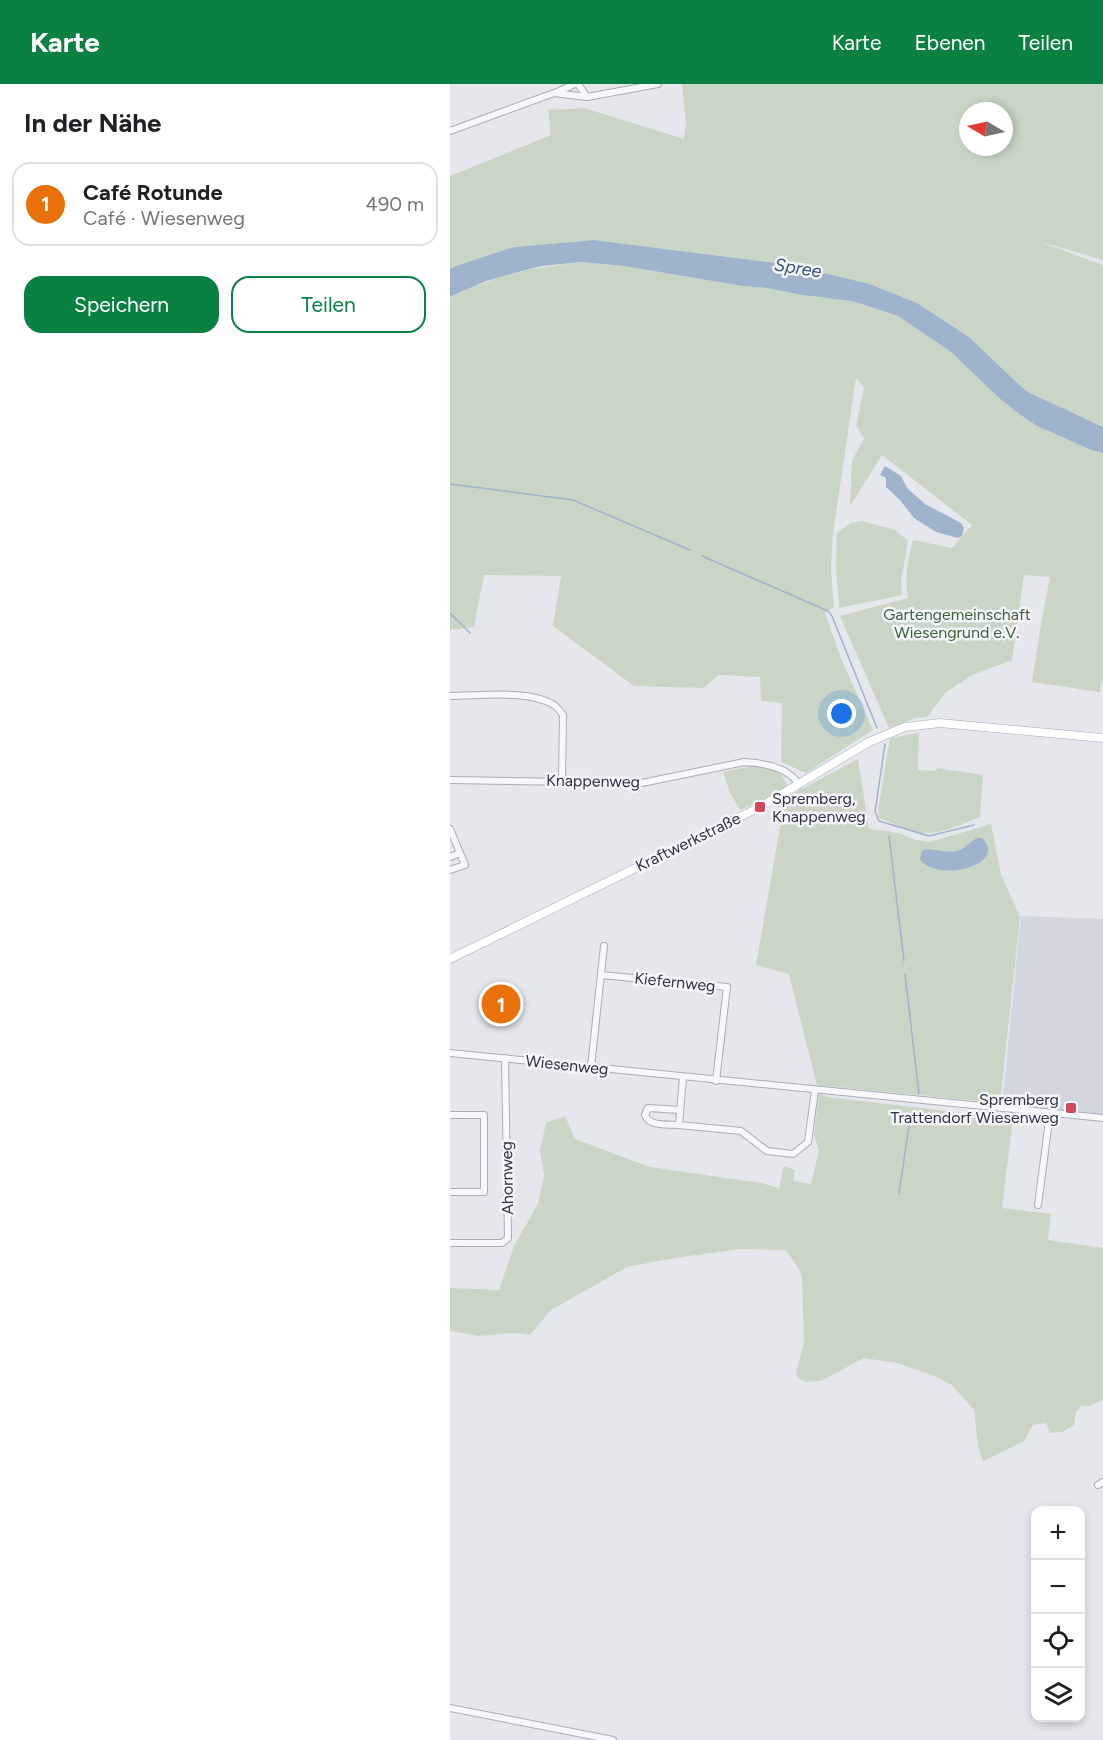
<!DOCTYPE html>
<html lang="de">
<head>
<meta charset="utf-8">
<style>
  :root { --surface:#fff; --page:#f6f6f6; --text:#202124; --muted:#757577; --line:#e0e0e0; --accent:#0b8043 }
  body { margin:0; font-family:Figtree,sans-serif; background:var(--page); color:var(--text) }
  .controls { position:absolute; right:18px; bottom:18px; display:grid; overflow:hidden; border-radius:12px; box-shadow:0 3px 9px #0003 }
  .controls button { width:54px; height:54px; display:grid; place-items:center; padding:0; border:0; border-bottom:2px solid var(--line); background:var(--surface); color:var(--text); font:30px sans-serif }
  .compass { position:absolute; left:509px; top:18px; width:54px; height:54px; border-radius:50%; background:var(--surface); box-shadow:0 3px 9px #0003; rotate:279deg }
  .you { position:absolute; left:392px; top:630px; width:21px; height:21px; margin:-15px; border:4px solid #fff; border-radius:50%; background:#1a73e8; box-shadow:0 0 0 9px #1a73e833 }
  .badge { display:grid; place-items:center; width:39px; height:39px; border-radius:50%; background:var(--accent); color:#fff; font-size:20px; font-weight:700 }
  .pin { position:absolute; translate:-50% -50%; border:3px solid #fff; box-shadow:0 2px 6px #0006 }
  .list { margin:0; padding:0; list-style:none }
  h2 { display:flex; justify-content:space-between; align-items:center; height:78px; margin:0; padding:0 24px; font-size:26px }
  h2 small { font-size:20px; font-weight:400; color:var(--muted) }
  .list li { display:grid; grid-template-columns:39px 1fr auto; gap:18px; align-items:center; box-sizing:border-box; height:84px; margin:0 12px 12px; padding:0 12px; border:2px solid var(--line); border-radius:18px }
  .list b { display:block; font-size:22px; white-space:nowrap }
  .list p { margin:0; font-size:20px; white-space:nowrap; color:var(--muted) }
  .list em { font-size:20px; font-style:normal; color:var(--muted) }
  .actions { display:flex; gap:12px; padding:18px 24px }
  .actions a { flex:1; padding:14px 0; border:2px solid var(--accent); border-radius:18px; text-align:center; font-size:21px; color:var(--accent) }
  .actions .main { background:var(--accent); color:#fff }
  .icon { flex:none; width:33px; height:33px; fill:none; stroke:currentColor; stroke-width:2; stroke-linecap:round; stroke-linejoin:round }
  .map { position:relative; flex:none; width:653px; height:1656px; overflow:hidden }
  header { display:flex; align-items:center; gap:36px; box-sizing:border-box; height:84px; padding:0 30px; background:var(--accent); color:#fff }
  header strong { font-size:28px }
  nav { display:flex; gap:33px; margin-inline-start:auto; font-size:21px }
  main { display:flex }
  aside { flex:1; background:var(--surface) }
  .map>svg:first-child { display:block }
  .built { fill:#d2d6de }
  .green { fill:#c9d6c5; fill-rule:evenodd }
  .water { fill:#9fb4cc }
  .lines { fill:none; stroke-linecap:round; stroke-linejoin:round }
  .stream { stroke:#9fb4cc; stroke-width:1.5 }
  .minor-casing { stroke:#a9aeb7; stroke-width:8 }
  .major-casing { stroke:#a3abb8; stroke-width:9 }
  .minor { stroke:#f7f8fa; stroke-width:6 }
  .major { stroke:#fff; stroke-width:8 }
  .poi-dot { fill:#d1495b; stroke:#f4f6f9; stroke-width:2 }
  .labels { text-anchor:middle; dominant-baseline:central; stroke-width:5; stroke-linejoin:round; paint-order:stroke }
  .park-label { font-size:16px; fill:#3f6138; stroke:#f4f6f9 }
  .street-label { font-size:16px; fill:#2b3445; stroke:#f4f6f9 }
  .poi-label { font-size:16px; fill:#2b3445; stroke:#f4f6f9; text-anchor:start }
  .water-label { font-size:18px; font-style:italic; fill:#34527a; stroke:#f4f6f9 }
</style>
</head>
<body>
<header>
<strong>Karte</strong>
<nav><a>Karte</a><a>Ebenen</a><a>Teilen</a></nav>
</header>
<main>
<aside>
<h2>In der Nähe<small></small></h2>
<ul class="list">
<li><span class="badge" style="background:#e8710a">1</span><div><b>Café Rotunde</b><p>Café · Wiesenweg</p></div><em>490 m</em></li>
</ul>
<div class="actions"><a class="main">Speichern</a><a>Teilen</a></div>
</aside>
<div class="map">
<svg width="653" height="1656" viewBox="0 0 653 1656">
  <rect width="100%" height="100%" fill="#e4e7ec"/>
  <polygon class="built" points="571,832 653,835 653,1032 552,1022"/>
  <g class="green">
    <path d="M232,0H653V176L588,157L653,181V343L576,307L519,253L467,219L420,200L341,181L144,156L64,163L0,185V92L101,51L98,26L134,24L234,55L236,41ZM518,27H554V63H518Z"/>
    <path d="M131,178L174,182L292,202L317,204L352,211L402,217L448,232L501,268L549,314L569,330L587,342L612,353L641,366L653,369V591L650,608L582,598L591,540L600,493L574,491L562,576L522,591L495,609L477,633L466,634L439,644L390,532L458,514C454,493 458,476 463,456L502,464L522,441L432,371L400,422L402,377L414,354L406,342L414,304L406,294L383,449L381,484L384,523L375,529L392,577L423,646L356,689L331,678L332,619L311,617L310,593L268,591L254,604L184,602L103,542L111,492L34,491L24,543L0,546V213C13,209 25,201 39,197C69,186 99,182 131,178Z"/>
    <polygon points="412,437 445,446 458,457 451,497 452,511 389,524 386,483 387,449 401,439"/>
    <path d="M469,649L468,686L486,687L487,684L533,691L530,733C510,741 487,753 465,748C453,745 441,738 429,734L428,727L440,654Z"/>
    <polygon points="408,675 419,745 449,749 465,756 480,758 541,740 551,790 570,833 550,1019 367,1001 339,890 306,881 333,726 331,716"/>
    <polygon points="307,681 329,687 338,703 290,726 280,709 273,688"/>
    <polygon points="369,1010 378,1013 563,1035 552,1124 601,1130 598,1156 653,1164 653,1316 639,1322 631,1322 626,1328 624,1341 612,1348 600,1349 596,1339 583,1341 574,1357 533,1377 528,1363 524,1326 502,1301 487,1293 447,1279 414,1274 371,1297 356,1298 348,1294 346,1290 354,1257 352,1195 350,1187 336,1166 291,1165 225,1174 177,1183 101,1226 80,1251 63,1249 29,1252 0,1247 0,1204 49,1206 64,1162 88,1120 94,1091 90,1066 96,1039 115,1032 125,1055 200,1083 311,1099 329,1104 334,1082 345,1086 343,1097 361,1100 369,1067 364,1050"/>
  </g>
  <g class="water">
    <polygon points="144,156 341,181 420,200 467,219 519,253 576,307 653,343 653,369 641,366 612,353 587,342 569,330 549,314 501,268 448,232 402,217 352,211 317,204 292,202 174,182 131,178 92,182 68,188 36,197 0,213 0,185 6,182 64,163"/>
    <polygon points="435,382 451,392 457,404 475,420 511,439 514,444 512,452 508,454 486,448 464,434 450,416 436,403 436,394 430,391"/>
    <path d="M528,754H532C559,779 491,800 470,776L472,766C483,763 495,770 507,767C516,765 519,757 528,754Z"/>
  </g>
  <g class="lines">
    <g class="stream">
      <polyline points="0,400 123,416 240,466"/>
      <polyline points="252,472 378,527 382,532 427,644"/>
      <polyline points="0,529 20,549"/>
      <polyline points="435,660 425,728 429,737 479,752 524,741"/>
      <polyline points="439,752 454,877"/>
      <polyline points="455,890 469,1010"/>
      <polyline points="449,1109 461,1029 467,1029"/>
    </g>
    <defs>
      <g id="minor">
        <polyline points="128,0 137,13 208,0"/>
        <polyline points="105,9 125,0"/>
        <polyline points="0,47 104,9 137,13"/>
        <path d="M0,612C29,612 78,605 104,621C107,623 110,627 113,631L112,696"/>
        <path d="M0,696L192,699L294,678C314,679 339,683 349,701"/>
        <polyline points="0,745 15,781 0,786"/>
        <polyline points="0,773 10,769"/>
        <polyline points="151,891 277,903 266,997"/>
        <polyline points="0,969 653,1034"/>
        <polyline points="141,983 154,862"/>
        <polyline points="233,993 229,1041 291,1047 317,1067 343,1070 358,1058 365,1006"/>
        <polyline points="0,1031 34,1031 34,1108 0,1108"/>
        <path d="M229,1041C217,1040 200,1043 195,1031L198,1024L230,1026"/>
        <polyline points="588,1121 600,1029"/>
        <polyline points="0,1159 52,1159 58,1154 55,974"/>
        <polyline points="648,1401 653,1398"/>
        <polyline points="0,1624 163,1656"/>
      </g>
      <polyline id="major" points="0,875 310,723 419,658 455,643 490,639 653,654"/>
    </defs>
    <use href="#minor" class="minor-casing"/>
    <use href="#major" class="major-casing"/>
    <use href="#minor" class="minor"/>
    <use href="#major" class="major"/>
  </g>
  <g class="poi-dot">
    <rect x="304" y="717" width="12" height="12" rx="3"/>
    <rect x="615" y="1018" width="12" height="12" rx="3"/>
  </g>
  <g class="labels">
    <g class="park-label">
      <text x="507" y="530">Gartengemeinschaft<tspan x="507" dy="18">Wiesengrund e.V.</tspan></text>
    </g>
    <g class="street-label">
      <text transform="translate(143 697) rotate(1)">Knappenweg</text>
      <text transform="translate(238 758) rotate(-26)">Kraftwerkstraße</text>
      <text transform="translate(225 898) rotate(6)">Kiefernweg</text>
      <text transform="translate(117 981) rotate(6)">Wiesenweg</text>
      <text transform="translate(57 1094) rotate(-91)">Ahornweg</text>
    </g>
    <g class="poi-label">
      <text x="322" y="714">Spremberg,<tspan x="322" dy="18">Knappenweg</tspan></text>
      <text x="609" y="1015" text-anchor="end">Spremberg<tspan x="609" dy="18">Trattendorf Wiesenweg</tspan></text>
    </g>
    <g class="water-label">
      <text transform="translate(348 184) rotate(9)">Spree</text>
    </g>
  </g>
</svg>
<div class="controls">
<button>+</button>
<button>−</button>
<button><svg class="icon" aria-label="locate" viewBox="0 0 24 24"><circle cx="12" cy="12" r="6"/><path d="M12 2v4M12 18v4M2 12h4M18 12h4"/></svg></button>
<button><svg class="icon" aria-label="layers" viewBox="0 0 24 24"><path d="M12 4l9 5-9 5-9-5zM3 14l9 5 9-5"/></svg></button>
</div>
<svg class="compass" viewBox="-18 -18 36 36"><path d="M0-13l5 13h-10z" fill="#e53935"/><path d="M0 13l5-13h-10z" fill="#757577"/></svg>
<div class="you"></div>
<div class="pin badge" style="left:51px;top:920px;background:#e8710a">1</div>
</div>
</main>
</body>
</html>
